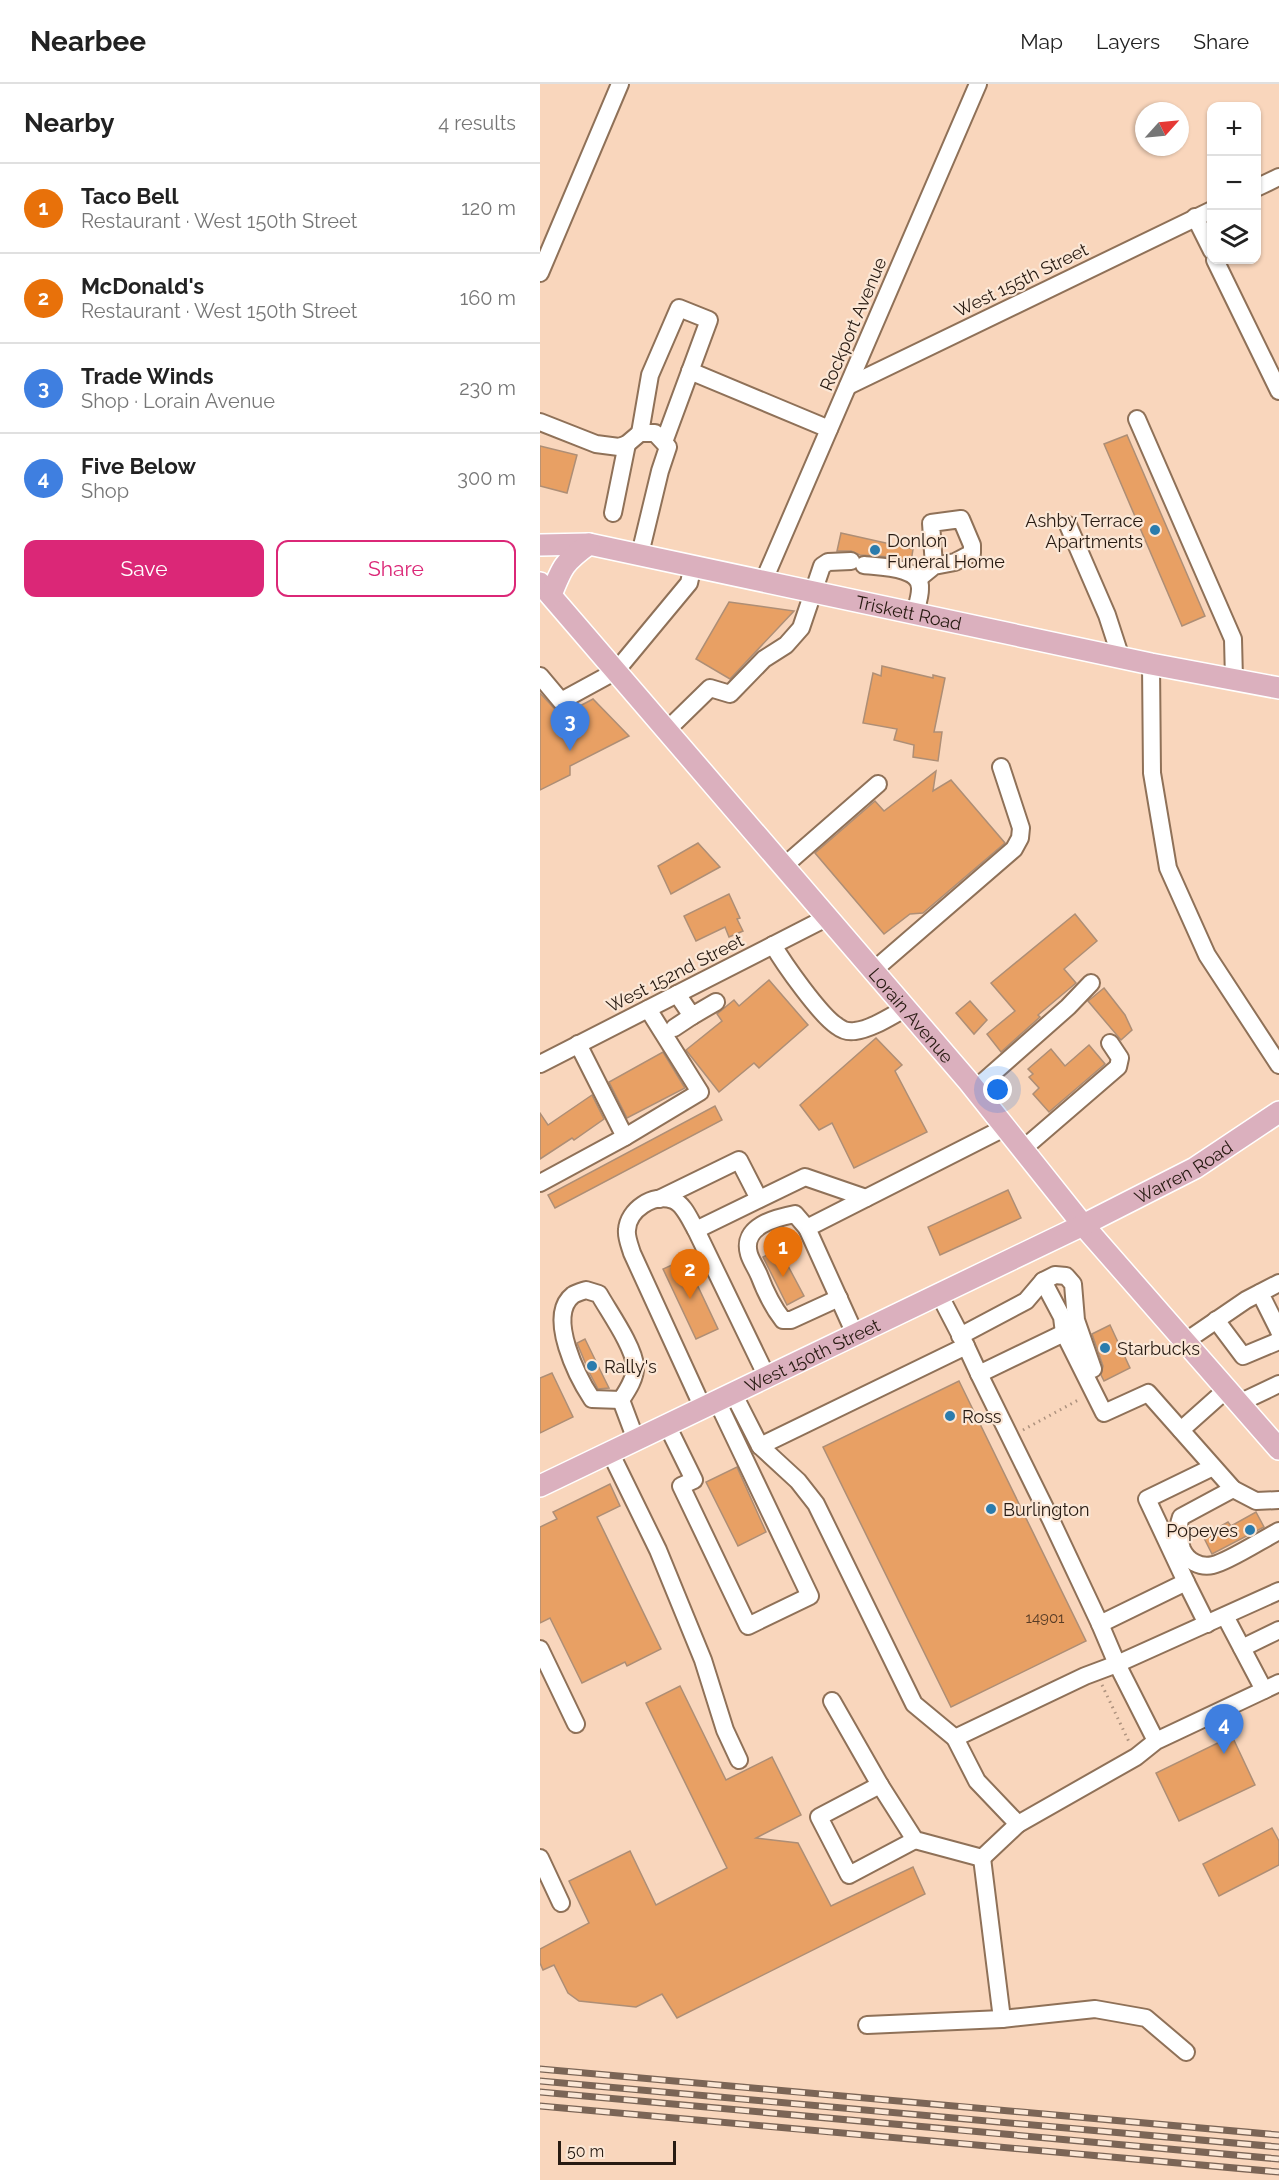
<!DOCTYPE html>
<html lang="en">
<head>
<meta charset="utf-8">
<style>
  :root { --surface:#fff; --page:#f2f2f2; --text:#222; --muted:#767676; --line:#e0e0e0; --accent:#db2777 }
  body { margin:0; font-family:Raleway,sans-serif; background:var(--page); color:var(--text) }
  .controls { position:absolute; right:18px; top:18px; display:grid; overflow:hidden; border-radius:12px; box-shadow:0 2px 4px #0004 }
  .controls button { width:54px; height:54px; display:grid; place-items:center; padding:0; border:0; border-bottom:2px solid var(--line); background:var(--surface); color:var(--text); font:30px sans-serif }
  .compass { position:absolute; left:595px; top:18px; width:54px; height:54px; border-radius:50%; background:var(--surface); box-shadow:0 2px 4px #0004; rotate:63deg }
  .scale { position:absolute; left:18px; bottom:15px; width:118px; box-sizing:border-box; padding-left:6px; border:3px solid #281b12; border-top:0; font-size:16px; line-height:21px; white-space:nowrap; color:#281b12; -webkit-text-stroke:4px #fbe7d6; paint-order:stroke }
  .you { position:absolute; left:458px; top:1006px; width:21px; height:21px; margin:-15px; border:4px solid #fff; border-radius:50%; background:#1a73e8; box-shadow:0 0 0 9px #1a73e833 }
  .badge { display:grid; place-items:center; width:39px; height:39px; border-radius:50%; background:var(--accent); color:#fff; font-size:20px; font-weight:700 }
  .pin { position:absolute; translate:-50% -50px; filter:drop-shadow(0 2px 3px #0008) }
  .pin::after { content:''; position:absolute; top:32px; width:21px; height:18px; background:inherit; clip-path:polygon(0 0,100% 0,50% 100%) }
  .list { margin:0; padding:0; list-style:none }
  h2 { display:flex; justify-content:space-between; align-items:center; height:78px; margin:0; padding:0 24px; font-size:26px }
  h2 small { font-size:20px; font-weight:400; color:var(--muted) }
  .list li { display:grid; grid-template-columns:39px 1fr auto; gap:18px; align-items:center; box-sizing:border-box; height:90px; padding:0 24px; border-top:2px solid var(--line) }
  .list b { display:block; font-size:22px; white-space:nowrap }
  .list p { margin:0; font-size:20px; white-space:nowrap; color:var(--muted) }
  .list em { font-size:20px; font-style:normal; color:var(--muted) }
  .actions { display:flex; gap:12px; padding:18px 24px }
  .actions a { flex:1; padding:14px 0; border:2px solid var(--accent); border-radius:12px; text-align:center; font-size:21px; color:var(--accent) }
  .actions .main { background:var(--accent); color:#fff }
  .icon { flex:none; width:33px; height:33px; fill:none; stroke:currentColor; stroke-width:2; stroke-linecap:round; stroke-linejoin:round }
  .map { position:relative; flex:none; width:739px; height:2096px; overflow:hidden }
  header { display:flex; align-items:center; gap:36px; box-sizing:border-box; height:84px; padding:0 30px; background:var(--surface); border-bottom:2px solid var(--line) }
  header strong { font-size:28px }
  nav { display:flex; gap:33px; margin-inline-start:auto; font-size:21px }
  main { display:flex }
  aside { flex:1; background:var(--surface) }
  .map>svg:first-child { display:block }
  .building { fill:#e8a064; stroke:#ae8e75; stroke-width:1.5 }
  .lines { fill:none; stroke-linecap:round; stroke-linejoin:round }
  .minor-casing { stroke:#8f7158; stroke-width:20 }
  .major-casing { stroke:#fff; stroke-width:24 }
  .path { stroke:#ad927e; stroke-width:3; stroke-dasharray:1.5 4.5; stroke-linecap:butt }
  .minor { stroke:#fff; stroke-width:16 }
  .major { stroke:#dbb0be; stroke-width:21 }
  .rail-casing { stroke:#7b6556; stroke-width:7 }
  .rail { stroke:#fbe7d6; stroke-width:4.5; stroke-dasharray:14; stroke-linecap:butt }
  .poi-dot { fill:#2b7cad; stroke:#fbe7d6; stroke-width:2 }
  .labels { text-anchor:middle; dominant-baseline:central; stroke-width:4.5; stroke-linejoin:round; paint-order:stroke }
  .number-label { font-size:15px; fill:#583c26 }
  .street-label { font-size:18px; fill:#281b12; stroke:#fbe7d6 }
  .poi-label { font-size:18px; fill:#281b12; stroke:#fbe7d6; text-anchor:start }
</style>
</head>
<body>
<header>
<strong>Nearbee</strong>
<nav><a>Map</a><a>Layers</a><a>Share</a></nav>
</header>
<main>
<aside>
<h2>Nearby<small>4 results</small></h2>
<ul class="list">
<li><span class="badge" style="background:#e8710a">1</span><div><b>Taco Bell</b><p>Restaurant · West 150th Street</p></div><em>120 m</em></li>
<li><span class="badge" style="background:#e8710a">2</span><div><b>McDonald's</b><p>Restaurant · West 150th Street</p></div><em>160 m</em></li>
<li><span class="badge" style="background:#3f7fe0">3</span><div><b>Trade Winds</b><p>Shop · Lorain Avenue</p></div><em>230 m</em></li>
<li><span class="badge" style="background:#3f7fe0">4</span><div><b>Five Below</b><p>Shop</p></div><em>300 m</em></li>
</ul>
<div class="actions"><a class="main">Save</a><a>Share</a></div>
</aside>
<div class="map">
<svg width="739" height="2096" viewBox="0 0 739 2096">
  <rect width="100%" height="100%" fill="#f9d6bc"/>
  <g class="building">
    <polygon points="587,351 665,532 642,542 564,360"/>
    <polygon points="0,362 37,371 27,409 0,402"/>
    <polygon points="301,449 373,465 371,478 351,473 320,471 311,467 297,467"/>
    <polygon points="189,518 254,527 190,595 156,575"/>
    <polygon points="342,582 393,594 393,591 405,594 394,648 402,648 398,677 373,673 374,661 354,656 357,645 323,639 333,589 341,592"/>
    <polygon points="0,609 21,632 53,615 89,652 30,682 30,691 0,706"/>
    <polygon points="396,687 393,707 411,696 465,759 383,829 370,830 344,850 275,769 335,717 344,727"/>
    <polygon points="158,759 180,783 131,810 118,782"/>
    <polygon points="189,810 200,834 197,835 203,847 189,853 185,843 156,857 144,832"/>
    <polygon points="535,830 557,857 524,885 536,899 498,931 500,933 461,968 447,950 475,927 451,899"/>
    <polygon points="229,896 268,941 219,984 214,979 179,1008 146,966 182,937 177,930 194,916 199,922"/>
    <polygon points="564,904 585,931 592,946 581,956 548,917"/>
    <polygon points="430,917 447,936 434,950 416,929"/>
    <polygon points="336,954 362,981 355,987 387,1048 314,1084 292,1039 279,1046 260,1021"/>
    <polygon points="549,961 565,980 509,1028 493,1010 499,1004 489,993 493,990 488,985 511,965 525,982"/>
    <polygon points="123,968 145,1004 87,1034 69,998"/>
    <polygon points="52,1011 64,1035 34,1056 32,1054 0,1075 0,1029 8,1041"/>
    <polygon points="175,1022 182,1036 15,1124 8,1111"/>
    <polygon points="468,1106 481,1134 400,1171 388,1143"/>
    <polygon points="239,1165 264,1212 247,1221 223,1173"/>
    <polygon points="145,1175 178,1245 156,1255 123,1185"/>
    <polygon points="570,1241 590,1284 564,1297 561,1291 563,1282 552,1250"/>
    <polygon points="45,1255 65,1296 69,1304 58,1305 49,1288 37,1259"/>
    <polygon points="12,1289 33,1333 0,1349 0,1294"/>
    <polygon points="419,1297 546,1557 411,1623 283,1363"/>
    <polygon points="197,1383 226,1448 198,1462 166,1398"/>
    <polygon points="70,1400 80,1422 57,1433 121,1565 87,1582 85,1578 42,1599 10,1534 0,1539 0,1443 17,1435 13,1428"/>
    <polygon points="716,1428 724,1443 672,1470 663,1452 688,1438 691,1442"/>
    <polygon points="140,1602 186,1696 232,1673 261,1731 216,1754 258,1759 291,1822 373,1783 385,1810 137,1934 122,1910 96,1923 39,1917 28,1909 14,1881 3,1886 0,1879 0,1865 49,1839 29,1797 90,1767 116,1821 187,1784 106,1619"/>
    <polygon points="692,1652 715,1701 639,1737 616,1689"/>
    <polygon points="732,1744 739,1757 739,1781 679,1812 663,1780"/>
  </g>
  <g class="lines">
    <defs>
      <g id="minor">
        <polyline points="716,104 739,93"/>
        <polyline points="655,133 672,167"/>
        <polyline points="675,176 739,307"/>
        <polyline points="0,189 80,0"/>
        <polyline points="150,287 289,345"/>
        <polyline points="308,302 672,126"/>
        <polyline points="597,335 693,555 694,596"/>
        <polyline points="0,338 56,360 79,363 87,360 100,349 115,349 128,363 120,387 100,470"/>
        <polyline points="100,349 110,291 139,224 169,236 124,358"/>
        <polyline points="73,429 87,360"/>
        <polyline points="528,441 567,531 581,574"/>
        <path d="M324,481C340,483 382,483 380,505C380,513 377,521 375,529"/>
        <polyline points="378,495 394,482 415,478 432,469 432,461 421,435 391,439 394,482"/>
        <polyline points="224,496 438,0"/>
        <polyline points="611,580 612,689 628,784 667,871 739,981"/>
        <polyline points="0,592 21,617 76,587 149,499 153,481"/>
        <polyline points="127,646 170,604 190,610 224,575 246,561 261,544 282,482 288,478 311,477"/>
        <polyline points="244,782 338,700"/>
        <path d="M233,861C244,880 280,931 297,942C302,946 309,948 315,947C332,945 351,932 366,924"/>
        <polyline points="334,886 474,765 480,754 481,744 461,683"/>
        <polyline points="137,910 152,932 176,918"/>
        <polyline points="134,944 152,932"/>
        <polyline points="0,980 288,833"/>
        <polyline points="435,1005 528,923 551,899"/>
        <polyline points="85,1053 160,1008 108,925"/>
        <polyline points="484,1064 578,983 580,974 570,959"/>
        <polyline points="0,1099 85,1053 38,960"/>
        <polyline points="119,1115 199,1076 219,1115"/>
        <path d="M267,1144L255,1130C235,1134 201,1142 209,1170C211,1177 216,1184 219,1191C225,1207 232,1222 243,1236H251L299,1214"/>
        <polyline points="156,1146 265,1093 326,1114"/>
        <polyline points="503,1197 522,1233 524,1249"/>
        <path d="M46,1206L59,1210C69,1228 94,1263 95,1282C96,1294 87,1307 81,1316L52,1315C38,1294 6,1232 33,1211C36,1209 43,1207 46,1206Z"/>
        <polyline points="720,1209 739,1247"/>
        <polyline points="676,1236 703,1272 739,1257"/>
        <polyline points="315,1250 267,1144 466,1043"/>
        <polyline points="420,1252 486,1217 503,1197 515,1191 526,1192 533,1200 536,1236 553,1285"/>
        <polyline points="646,1257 706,1216 739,1199"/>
        <polyline points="426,1262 439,1290 524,1249 564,1329 608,1309 693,1405 716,1417 739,1416"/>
        <polyline points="439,1290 511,1436 560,1540 646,1498 607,1415 673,1383"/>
        <polyline points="193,1309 220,1362 426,1262 399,1210"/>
        <polyline points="81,1316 96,1356"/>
        <polyline points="699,1319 739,1300"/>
        <path d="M163,1324L92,1169C90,1162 86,1153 87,1146C88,1126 113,1109 133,1116C144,1120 150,1136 156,1146L227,1293"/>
        <polyline points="127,1341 154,1396 141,1402 208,1542 270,1512 177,1317"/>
        <polyline points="641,1346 687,1305"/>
        <polyline points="220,1362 258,1397 276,1420 374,1620 415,1654"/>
        <polyline points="70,1368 118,1466 163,1576 185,1646 199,1676"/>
        <path d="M693,1405L641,1433C637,1444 638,1454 642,1465C647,1477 660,1484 673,1481C688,1478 723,1455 739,1447"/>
        <polyline points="646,1498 667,1540"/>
        <polyline points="685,1532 724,1606"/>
        <polyline points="560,1540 577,1580 739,1507"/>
        <polyline points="702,1564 739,1546"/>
        <polyline points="0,1565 36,1640"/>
        <polyline points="292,1617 340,1701 375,1756 442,1774 478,1740"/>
        <polyline points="616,1657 596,1673 478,1740 437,1697 415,1654 545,1592 577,1580 616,1657 739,1599"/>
        <polyline points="340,1701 279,1733 309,1791 375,1756"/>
        <polyline points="0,1774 21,1819"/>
        <polyline points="442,1774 462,1935"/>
        <polyline points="327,1941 462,1935 555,1925 606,1934 646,1968"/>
      </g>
      <g id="major">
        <path id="s1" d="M0,461L49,460L611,580L739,604"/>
        <path id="s2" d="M0,499L429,998L543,1141L739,1365"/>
        <path d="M11,511C22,483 24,478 49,460"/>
        <path id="s3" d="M0,1402L543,1141L655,1084L739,1028"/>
      </g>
    </defs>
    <use href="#minor" class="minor-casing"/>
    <use href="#major" class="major-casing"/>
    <g class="path">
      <polyline points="483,1346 540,1315"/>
      <polyline points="562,1601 590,1660"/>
    </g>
    <use href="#minor" class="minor"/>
    <use href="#major" class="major"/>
    <defs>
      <g id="rail">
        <polyline points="0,1985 739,2051"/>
        <polyline points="0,1997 739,2063"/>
        <polyline points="0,2008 739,2075"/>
        <polyline points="0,2022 739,2088"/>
      </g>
    </defs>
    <use href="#rail" class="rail-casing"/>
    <use href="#rail" class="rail"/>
  </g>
  <g class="poi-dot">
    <circle cx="615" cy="446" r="6"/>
    <circle cx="335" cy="466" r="6"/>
    <circle cx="565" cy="1264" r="6"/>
    <circle cx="52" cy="1282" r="6"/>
    <circle cx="410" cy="1332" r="6"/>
    <circle cx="451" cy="1425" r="6"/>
    <circle cx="710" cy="1446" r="6"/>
  </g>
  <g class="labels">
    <g class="number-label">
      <text x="505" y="1534">14901</text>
    </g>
    <g class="street-label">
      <text transform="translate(481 196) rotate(-26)">West 155th Street</text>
      <text transform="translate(313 240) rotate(-67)">Rockport Avenue</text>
      <text stroke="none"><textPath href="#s1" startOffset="376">Triskett Road</textPath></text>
      <text transform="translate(135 889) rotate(-27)">West 152nd Street</text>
      <text stroke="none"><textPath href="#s2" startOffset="570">Lorain Avenue</textPath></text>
      <text stroke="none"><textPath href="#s3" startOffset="716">Warren Road</textPath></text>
      <text stroke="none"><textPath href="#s3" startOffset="302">West 150th Street</textPath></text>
    </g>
    <g class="poi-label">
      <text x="603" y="436" text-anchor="end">Ashby Terrace<tspan x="603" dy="21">Apartments</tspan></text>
      <text x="347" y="456">Donlon<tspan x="347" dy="21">Funeral Home</tspan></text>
      <text x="577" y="1264">Starbucks</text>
      <text x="64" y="1282">Rally's</text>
      <text x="422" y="1332">Ross</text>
      <text x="463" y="1425">Burlington</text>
      <text x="698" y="1446" text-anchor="end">Popeyes</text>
    </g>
  </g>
</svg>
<div class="controls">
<button>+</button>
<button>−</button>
<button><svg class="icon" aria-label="layers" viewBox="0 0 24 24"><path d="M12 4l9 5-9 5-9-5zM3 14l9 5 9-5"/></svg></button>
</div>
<svg class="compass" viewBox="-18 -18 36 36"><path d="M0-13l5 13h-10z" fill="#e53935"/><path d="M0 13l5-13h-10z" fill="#767676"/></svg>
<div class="scale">50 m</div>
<div class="you"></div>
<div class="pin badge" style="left:243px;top:1193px;background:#e8710a">1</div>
<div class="pin badge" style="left:150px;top:1215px;background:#e8710a">2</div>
<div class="pin badge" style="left:30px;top:667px;background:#3f7fe0">3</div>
<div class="pin badge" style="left:684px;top:1670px;background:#3f7fe0">4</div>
</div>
</main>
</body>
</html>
